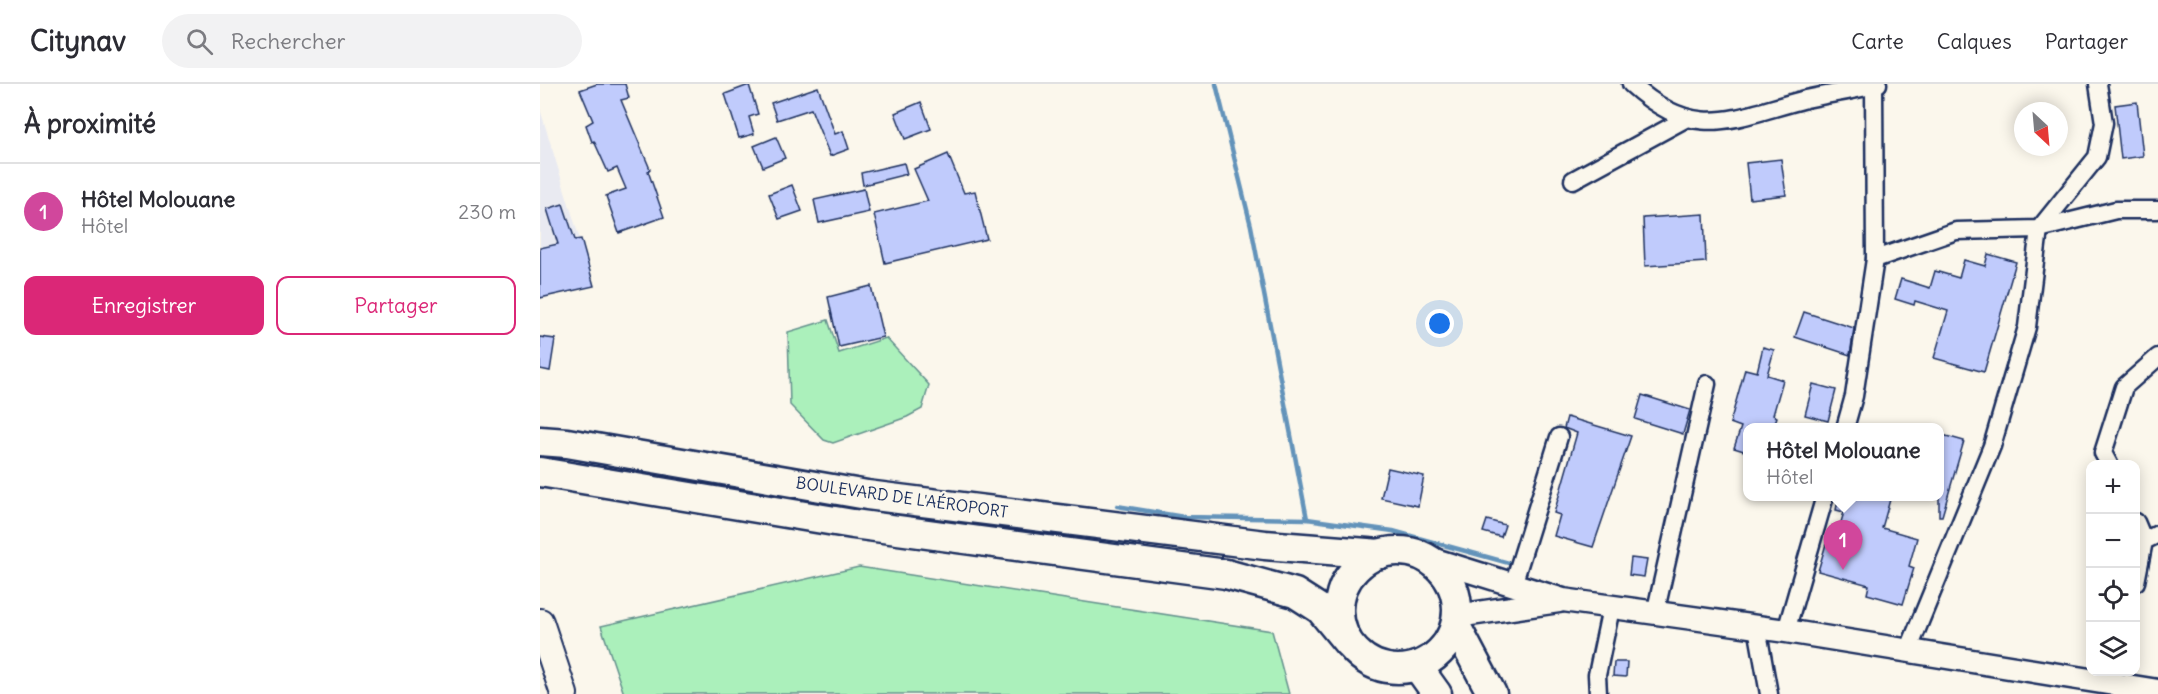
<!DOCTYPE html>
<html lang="fr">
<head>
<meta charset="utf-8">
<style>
  :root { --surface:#fff; --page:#f2f2f3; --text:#2b2b33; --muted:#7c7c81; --line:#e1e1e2; --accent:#db2777 }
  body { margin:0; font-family:Delius,sans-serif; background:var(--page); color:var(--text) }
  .controls { position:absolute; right:18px; bottom:18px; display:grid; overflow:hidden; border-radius:12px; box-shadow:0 3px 15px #0003 }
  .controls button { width:54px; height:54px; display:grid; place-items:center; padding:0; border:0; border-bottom:2px solid var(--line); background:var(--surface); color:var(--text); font:30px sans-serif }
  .compass { position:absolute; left:1474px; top:18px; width:54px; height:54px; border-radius:50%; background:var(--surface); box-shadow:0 3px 15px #0003; rotate:154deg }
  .you { position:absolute; left:900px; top:240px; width:21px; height:21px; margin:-15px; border:4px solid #fff; border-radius:50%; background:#1a73e8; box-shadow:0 0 0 9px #1a73e833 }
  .badge { display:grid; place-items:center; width:39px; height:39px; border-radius:50%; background:var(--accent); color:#fff; font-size:20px; font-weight:700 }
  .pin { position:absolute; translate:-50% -50px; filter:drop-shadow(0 2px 3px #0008) }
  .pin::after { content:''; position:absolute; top:32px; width:21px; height:18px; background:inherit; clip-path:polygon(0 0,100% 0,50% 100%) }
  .popup { position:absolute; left:1203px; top:339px; width:201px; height:78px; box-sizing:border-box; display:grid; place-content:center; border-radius:12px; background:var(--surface); filter:drop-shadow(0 2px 4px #0005); font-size:20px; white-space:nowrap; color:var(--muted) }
  .popup b { font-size:22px; color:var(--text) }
  .popup::after { content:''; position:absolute; left:50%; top:100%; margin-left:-12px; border:12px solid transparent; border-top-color:var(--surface) }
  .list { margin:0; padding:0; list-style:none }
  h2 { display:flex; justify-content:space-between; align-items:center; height:78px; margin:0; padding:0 24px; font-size:26px }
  h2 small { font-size:20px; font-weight:400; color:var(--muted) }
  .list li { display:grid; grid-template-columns:39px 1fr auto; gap:18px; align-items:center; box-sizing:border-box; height:96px; padding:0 24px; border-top:2px solid var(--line) }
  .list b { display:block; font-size:22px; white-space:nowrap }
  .list p { margin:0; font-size:20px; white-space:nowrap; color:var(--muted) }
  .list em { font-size:20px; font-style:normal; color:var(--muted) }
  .actions { display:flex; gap:12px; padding:18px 24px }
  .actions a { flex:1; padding:14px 0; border:2px solid var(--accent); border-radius:12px; text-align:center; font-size:21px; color:var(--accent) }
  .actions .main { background:var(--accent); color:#fff }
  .icon { flex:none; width:33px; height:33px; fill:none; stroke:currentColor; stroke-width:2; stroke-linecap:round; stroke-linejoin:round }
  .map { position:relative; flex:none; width:1618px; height:610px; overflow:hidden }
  header { display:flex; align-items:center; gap:36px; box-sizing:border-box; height:84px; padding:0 30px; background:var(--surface); border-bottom:2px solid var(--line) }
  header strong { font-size:28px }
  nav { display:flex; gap:33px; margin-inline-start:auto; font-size:21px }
  .search { width:420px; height:54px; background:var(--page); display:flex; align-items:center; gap:15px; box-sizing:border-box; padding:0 21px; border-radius:33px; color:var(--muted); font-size:22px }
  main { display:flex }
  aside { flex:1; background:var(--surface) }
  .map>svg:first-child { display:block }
  .built { fill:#e9eaf1 }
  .green { fill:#abf0bb; stroke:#63908c; stroke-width:1.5 }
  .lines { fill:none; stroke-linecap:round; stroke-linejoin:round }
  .stream { stroke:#6493ba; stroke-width:4.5 }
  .building { fill:#c0cbfc; stroke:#1b2f5e; stroke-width:1.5 }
  .street-casing { stroke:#1b2f5e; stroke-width:21 }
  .secondary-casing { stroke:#1b2f5e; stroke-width:27 }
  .primary-casing { stroke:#1b2f5e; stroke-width:30 }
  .highway-casing { stroke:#1b2f5e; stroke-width:33 }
  .street { stroke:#fbf7ec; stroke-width:16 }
  .secondary { stroke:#fbf7ec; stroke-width:22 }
  .primary { stroke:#fbf7ec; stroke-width:26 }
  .highway { stroke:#fbf7ec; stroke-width:28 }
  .labels { text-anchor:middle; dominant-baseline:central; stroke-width:4.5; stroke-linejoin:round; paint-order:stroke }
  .street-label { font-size:16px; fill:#1b2f5e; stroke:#fbf7ec }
</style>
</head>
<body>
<header>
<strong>Citynav</strong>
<div class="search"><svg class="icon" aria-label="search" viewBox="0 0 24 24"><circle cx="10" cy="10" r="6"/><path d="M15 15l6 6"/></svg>Rechercher</div>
<nav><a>Carte</a><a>Calques</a><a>Partager</a></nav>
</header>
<main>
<aside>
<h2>À proximité<small></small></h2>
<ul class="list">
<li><span class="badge" style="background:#d1479c">1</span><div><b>Hôtel Molouane</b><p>Hôtel</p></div><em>230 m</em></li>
</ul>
<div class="actions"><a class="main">Enregistrer</a><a>Partager</a></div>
</aside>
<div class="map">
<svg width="1618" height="610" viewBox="0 0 1618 610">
  <rect width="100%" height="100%" fill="#fbf7ec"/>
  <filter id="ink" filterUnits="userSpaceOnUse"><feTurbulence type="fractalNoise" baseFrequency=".0167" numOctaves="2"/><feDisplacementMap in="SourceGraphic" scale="12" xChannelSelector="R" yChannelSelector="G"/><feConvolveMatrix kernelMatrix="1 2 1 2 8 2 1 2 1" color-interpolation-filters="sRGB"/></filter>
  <g filter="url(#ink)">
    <polygon class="built" points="0,25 54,202 0,214"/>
    <g class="green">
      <polygon points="288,236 299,269 346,254 389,301 382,325 367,333 293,359 284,356 250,321 248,248"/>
      <polygon points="319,483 732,547 749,610 84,610 61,542"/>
    </g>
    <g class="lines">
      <g class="stream">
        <polyline points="676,0 711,142 767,435"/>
        <polyline points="577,422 644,433 767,435 853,447 976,481"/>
      </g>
    </g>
    <g class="building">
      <polygon points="57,0 85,0 89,14 81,16 110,85 108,87 124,133 79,149 66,112 86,105 77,84 68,88 54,57 52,58 46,41 53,37 40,6"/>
      <polygon points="209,1 218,30 209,33 214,50 199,54 185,10"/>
      <polygon points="278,3 295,50 303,47 309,65 290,72 271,25 237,36 231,19"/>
      <polygon points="381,18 391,45 365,55 355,29"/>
      <polygon points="1597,18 1603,72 1581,75 1575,21"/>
      <polygon points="236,53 245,74 223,83 214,62"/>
      <polygon points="408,70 424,109 435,107 447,155 345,179 334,130 388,117 374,85"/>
      <polygon points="1241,75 1246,111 1210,115 1206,79"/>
      <polygon points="364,79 367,90 323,101 321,89"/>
      <polygon points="252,101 262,127 239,135 229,110"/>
      <polygon points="324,105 329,128 279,139 274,116"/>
      <polygon points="23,120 35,156 41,155 54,202 0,214 0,164 18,160 7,125"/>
      <polygon points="1164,130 1166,178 1105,182 1103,134"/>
      <polygon points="1448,170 1476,178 1444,288 1394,274 1408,227 1375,217 1374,221 1355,215 1361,195 1390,204 1395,187 1419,194 1424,176 1445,182"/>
      <polygon points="331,202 343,253 299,263 288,213"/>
      <polygon points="1264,228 1314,244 1310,271 1255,253"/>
      <polygon points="0,253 15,255 10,287 0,285"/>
      <polygon points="1223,263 1234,266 1227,291 1243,296 1233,331 1237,333 1233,344 1207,344 1207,368 1194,364 1201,343 1190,339 1205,285 1217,288"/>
      <polygon points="1273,300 1296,306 1288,337 1265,331"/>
      <polygon points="1102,311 1150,326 1143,350 1095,335"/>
      <polygon points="1027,333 1091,352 1053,463 1014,452 1020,431 1014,429 1037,349 1024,344"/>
      <polygon points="1399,350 1424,357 1402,432 1399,432"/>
      <polygon points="848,384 884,392 878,422 841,414"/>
      <polygon points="1299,412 1351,412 1342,444 1377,454 1369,482 1374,484 1363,520 1327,510 1329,501 1278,487 1286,460 1294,462 1304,428 1296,426"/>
      <polygon points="947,436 965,441 961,453 943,448"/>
      <polygon points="1091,474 1107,476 1104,493 1089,491"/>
      <polygon points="1074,578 1087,578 1086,593 1073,592"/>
    </g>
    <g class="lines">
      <defs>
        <g id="street">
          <path d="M1091,0C1156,59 1192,34 1266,15C1289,10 1311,7 1334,1"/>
          <polyline points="1033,96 1147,34"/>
          <polyline points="1335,175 1334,1 1338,0"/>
          <polyline points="1305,344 1314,312 1335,175 1416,147 1499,145 1576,126 1618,126"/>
          <polyline points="1569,380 1563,369 1584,303 1618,273"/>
          <polyline points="1596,438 1604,457"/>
          <polyline points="1596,498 1604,457 1618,450"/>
          <polyline points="973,501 1019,353"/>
          <polyline points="1115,530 1167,300"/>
          <polyline points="1217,543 1229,610"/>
          <polyline points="1246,547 1285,412"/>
          <polyline points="1368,567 1452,362 1487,243 1499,145 1557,73 1564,39 1558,0"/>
          <polyline points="1058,610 1057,591 1071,524"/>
        </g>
        <g id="secondary">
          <polyline points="888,474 1023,516 1246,547 1618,607"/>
          <polyline points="917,532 1019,517"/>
        </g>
        <polyline id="primary" points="0,538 24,610"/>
        <g id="highway">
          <polyline points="0,357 27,359 327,411 725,461 840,470"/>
          <polyline points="0,388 313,440 686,490 755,509 780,525 808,559"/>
          <circle cx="858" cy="526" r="59"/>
          <polyline points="916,542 952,610"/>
          <polyline points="877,582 897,610"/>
        </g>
      </defs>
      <use href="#street" class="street-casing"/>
      <use href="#secondary" class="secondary-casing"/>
      <use href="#primary" class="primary-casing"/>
      <use href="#highway" class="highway-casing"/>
      <use href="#street" class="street"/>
      <use href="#secondary" class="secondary"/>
      <use href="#primary" class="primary"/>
      <use href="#highway" class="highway"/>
    </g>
  </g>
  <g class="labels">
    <g class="street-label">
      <text transform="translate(362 413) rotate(8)">BOULEVARD DE L'AÉROPORT</text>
    </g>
  </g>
</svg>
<div class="controls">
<button>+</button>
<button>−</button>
<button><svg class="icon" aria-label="locate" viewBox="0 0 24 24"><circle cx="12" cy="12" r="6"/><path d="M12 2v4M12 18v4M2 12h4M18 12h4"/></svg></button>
<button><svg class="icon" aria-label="layers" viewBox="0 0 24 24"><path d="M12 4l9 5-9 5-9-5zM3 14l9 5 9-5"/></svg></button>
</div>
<svg class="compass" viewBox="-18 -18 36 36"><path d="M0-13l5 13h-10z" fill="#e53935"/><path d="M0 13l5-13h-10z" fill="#7c7c81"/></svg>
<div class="you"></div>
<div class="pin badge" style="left:1303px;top:486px;background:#d1479c">1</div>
<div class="popup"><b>Hôtel Molouane</b>Hôtel</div>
</div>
</main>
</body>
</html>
